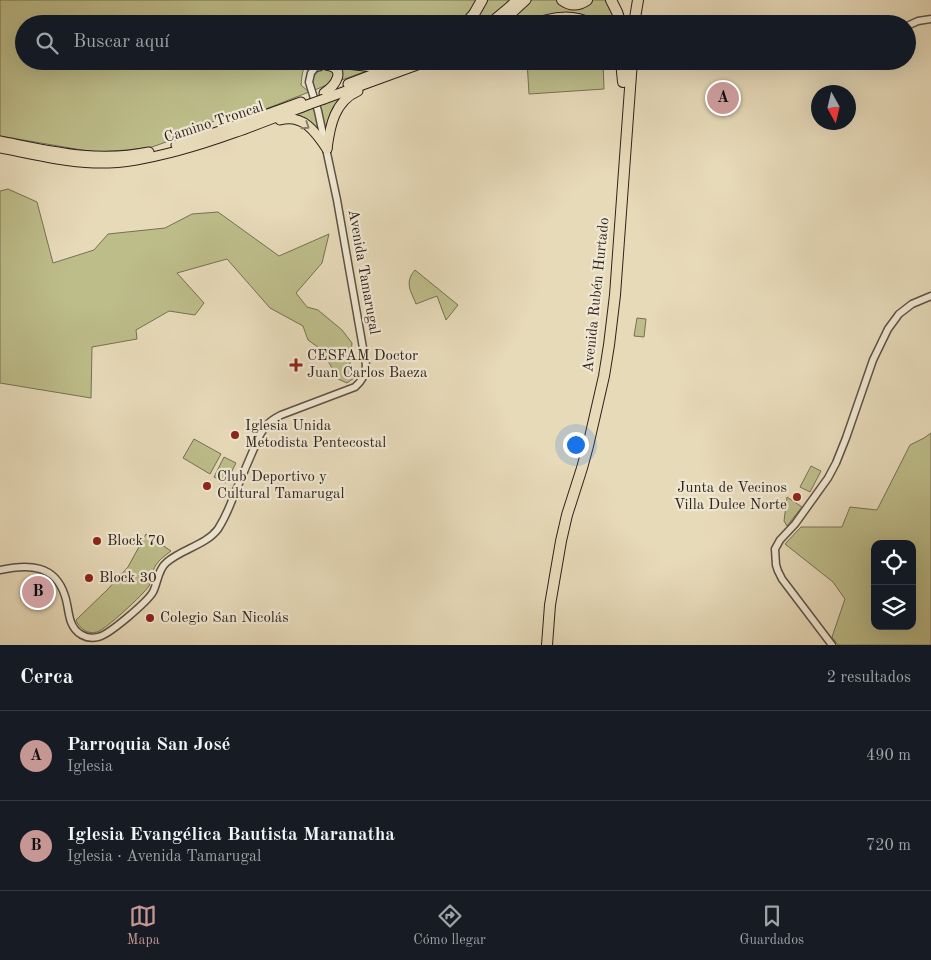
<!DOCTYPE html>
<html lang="es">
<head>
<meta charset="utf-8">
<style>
  :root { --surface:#171b24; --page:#242831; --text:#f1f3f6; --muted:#9ea1a6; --line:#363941; --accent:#c59692 }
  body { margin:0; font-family:"Old Standard TT",serif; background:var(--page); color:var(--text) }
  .controls { position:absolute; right:15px; bottom:15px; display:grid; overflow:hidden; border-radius:10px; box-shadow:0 5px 20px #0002 }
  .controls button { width:45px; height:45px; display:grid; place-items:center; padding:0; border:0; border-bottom:1px solid var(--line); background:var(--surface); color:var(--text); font:25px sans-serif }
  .compass { position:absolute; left:811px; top:85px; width:45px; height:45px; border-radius:50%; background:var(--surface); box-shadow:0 5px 20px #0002; rotate:172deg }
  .you { position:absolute; left:575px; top:444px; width:18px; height:18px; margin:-12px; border:4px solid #fff; border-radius:50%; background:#1a73e8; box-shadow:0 0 0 8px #1a73e833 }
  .badge { display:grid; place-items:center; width:32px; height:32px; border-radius:50%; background:var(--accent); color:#111; font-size:16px; font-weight:700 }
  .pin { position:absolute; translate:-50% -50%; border:2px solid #fff; box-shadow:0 1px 5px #0006 }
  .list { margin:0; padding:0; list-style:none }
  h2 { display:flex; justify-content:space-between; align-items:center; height:65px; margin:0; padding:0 20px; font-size:21px }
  h2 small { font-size:16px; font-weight:400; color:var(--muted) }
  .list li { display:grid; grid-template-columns:32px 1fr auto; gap:15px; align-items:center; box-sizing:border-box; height:90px; padding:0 20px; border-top:1px solid var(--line) }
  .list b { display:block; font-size:19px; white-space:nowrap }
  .list p { margin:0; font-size:16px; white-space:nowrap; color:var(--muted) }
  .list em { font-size:16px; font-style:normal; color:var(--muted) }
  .icon { flex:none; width:28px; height:28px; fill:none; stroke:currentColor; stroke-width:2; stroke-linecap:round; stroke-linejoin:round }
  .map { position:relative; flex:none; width:931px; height:645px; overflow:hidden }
  .search { position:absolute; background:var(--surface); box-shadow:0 5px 20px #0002; left:15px; right:15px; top:15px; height:55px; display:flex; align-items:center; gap:12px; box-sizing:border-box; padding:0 18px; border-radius:28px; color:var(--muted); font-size:19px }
  .sheet { height:245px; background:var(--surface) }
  nav { display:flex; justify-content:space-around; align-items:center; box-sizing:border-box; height:70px; border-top:1px solid var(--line); background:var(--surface); font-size:14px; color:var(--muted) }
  nav a { display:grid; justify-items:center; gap:2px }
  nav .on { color:var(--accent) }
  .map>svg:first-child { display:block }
  .green { fill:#bdbd8a; stroke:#767054; fill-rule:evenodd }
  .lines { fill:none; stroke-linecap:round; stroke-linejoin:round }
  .minor-casing { stroke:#5d5144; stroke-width:9 }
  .major-casing { stroke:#2f231d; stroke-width:11 }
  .highway-casing { stroke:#2f231d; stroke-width:12 }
  .minor { stroke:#efe7d2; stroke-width:6 }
  .major { stroke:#e7dab9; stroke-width:9 }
  .highway { stroke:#e7dab9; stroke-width:10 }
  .major-bridge-casing { stroke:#2f231d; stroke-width:11; stroke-linecap:butt }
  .major-bridge { stroke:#e7dab9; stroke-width:9 }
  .oneway { stroke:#8b7e6b }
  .poi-dot { fill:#8f2418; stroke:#efe7d2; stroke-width:2 }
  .labels { text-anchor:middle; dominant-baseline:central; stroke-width:4.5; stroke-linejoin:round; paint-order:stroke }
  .street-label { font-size:15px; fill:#2f231d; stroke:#efe7d2 }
  .poi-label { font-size:15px; fill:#2f231d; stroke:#efe7d2; text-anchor:start }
</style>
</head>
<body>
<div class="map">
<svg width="931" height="645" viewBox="0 0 931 645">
  <rect width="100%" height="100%" fill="#e7dab9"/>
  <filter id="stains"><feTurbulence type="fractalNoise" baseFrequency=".004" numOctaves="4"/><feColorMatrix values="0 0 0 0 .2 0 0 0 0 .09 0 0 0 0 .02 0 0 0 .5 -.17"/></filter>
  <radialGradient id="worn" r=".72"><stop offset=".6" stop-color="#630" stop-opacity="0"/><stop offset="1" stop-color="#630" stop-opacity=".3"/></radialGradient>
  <g class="green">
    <path d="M0,0H477L466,17L460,24H24V61H309C302,67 302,76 301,85L309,92L238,120L235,114L197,127L194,132L152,147L127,150L96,152L76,149L0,136Z"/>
    <polygon points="485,0 513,0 497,14 482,24 469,24"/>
    <polygon points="532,0 556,0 563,6 590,4 592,0 606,0 613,12 617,24 599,24 586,16 572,13 540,16 521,24 507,24"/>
    <polygon points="527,61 603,61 604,89 529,94"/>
    <polygon points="336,66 369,70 339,81"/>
    <path d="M323,68L335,71L333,82L315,90C311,79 313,74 323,68Z"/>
    <polygon points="351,93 326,133 319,105"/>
    <polygon points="314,108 320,136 290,117"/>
    <polygon points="8,189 37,202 53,263 94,250 108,234 165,228 192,214 218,212 279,256 329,234 322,263 296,293 307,307 318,310 342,330 352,343 350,364 358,375 347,383 338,379 322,350 308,340 303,326 270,308 227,259 177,273 204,303 195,315 169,311 136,330 137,339 92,347 91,398 0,383 0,191"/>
    <path d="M415,270L458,305L446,320L437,296L416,304C411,291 404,283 415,270Z"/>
    <polygon points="637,318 646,319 644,337 634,336"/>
    <path d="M931,433V645H838L832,637L845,599L833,582L785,544L801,527H842L850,507L877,510L910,445L924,438ZM875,544H912V626H875Z"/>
    <polygon points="194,439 221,454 210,474 183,458"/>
    <polygon points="224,457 236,463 226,483 214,477"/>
    <polygon points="811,466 821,471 810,492 800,487"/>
    <polygon points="787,497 802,507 787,526 784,521"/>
    <path d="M146,534L171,551C163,557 156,562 153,571C152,576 151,582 149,586C144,594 105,630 97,632C88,635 79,628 76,620L108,589L128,567Z"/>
  </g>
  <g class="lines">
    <defs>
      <g id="minor">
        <polyline points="815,24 820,22 823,24"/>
        <polyline points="907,26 918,21 931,19"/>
        <polyline points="669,61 684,61"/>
        <polyline points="631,67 644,61"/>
        <path d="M0,570C28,564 55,564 65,596C68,605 68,614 71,622C75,633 86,640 98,637C109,635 147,602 153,592C158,582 158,569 167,562C182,549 206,545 218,529C225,518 230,506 234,495C240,481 246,467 252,453C256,444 259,434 266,426C270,421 275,418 281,415L355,387C362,381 366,375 366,365L337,200L318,111L309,82L311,73L315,68L319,66"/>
        <polyline points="832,645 782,579 778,571 776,565 775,549 780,540 795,524 828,478 836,463 846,438 873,360 888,329 899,314 912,304 931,296"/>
      </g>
      <g id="major">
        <polyline points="489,24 507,9 517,0"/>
        <polyline points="500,24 526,0"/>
        <polyline points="319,66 322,63 328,62 374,67 387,67"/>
        <polyline points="348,84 408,61"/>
        <path d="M324,93C335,86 348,68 326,65"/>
        <polyline points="324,99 428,61"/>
        <path d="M280,120C303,114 315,131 327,149"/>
        <path d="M0,141C51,151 97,163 149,152"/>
        <polyline points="176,145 226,129 301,102"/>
        <path d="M0,148C31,154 63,162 94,163C123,164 150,158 177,151C222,139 266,121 310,104"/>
        <path d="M327,149C330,125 335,101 358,91"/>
      </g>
      <g id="highway">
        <path d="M562,0C570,6 578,6 587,0"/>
        <polyline points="611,0 617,12 621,24"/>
        <polyline points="465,24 474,14 482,0"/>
        <path d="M533,24C554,17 572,14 592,24"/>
        <polyline points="634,24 638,0"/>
        <polyline points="621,61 623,82"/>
        <polyline points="547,645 550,605 561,541 567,515 582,468 588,446 604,376 609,345 615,295 632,61"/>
      </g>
    </defs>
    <use href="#minor" class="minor-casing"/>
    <use href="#major" class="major-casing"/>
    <use href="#highway" class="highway-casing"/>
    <use href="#minor" class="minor"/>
    <use href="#major" class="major"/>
    <use href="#highway" class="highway"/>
    <defs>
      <polyline id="major-bridge" points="310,104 324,99"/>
    </defs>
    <use href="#major-bridge" class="major-bridge-casing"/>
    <use href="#major-bridge" class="major-bridge"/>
  </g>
  <defs><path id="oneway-chevron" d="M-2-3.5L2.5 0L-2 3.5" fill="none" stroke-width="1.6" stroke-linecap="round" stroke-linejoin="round" transform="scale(1.25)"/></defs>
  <use class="oneway" href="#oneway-chevron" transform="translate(306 126) rotate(34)"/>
  <g class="poi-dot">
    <path d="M293.5 357.5h5v5h5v5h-5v5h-5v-5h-5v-5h5z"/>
    <circle cx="235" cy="435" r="5"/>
    <circle cx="207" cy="486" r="5"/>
    <circle cx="797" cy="497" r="5"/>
    <circle cx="97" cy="541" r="5"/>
    <circle cx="89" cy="578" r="5"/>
    <circle cx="150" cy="618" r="5"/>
  </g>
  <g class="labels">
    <g class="street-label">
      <text transform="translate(214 123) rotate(-18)">Camino Troncal</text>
      <text transform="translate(363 272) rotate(80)">Avenida Tamarugal</text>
      <text transform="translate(597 295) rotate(-84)">Avenida Rubén Hurtado</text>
    </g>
    <g class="poi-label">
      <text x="307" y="356">CESFAM Doctor<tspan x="307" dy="17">Juan Carlos Baeza</tspan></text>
      <text x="245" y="426">Iglesia Unida<tspan x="245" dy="17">Metodista Pentecostal</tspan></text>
      <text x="217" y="477">Club Deportivo y<tspan x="217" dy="17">Cultural Tamarugal</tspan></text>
      <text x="787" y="488" text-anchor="end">Junta de Vecinos<tspan x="787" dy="17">Villa Dulce Norte</tspan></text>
      <text x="107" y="541">Block 70</text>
      <text x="99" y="578">Block 30</text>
      <text x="160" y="618">Colegio San Nicolás</text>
    </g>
  </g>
  <rect width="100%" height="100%" filter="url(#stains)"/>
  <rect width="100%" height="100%" fill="url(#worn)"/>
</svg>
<div class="controls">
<button><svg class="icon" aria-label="locate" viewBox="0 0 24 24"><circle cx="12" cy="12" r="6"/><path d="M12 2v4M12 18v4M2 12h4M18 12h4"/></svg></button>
<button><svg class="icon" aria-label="layers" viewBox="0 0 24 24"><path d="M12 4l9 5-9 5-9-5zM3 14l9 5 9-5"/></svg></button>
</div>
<svg class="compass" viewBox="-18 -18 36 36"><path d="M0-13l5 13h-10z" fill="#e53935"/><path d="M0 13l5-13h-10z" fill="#9ea1a6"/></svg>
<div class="you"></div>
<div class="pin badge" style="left:723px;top:98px">A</div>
<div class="pin badge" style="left:38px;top:592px">B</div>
<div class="search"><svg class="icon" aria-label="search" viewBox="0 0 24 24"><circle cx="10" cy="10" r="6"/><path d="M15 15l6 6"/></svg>Buscar aquí</div>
</div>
<section class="sheet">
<h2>Cerca<small>2 resultados</small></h2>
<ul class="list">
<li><span class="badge">A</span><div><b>Parroquia San José</b><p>Iglesia</p></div><em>490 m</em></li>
<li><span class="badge">B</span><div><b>Iglesia Evangélica Bautista Maranatha</b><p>Iglesia · Avenida Tamarugal</p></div><em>720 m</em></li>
</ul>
</section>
<nav>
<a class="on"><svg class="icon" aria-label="map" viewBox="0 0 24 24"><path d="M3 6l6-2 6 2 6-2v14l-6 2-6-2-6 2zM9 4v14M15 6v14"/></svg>Mapa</a>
<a><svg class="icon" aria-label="directions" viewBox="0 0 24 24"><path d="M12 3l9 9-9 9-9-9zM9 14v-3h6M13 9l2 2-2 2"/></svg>Cómo llegar</a>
<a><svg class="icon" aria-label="saved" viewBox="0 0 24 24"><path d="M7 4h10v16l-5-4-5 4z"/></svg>Guardados</a>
</nav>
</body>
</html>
